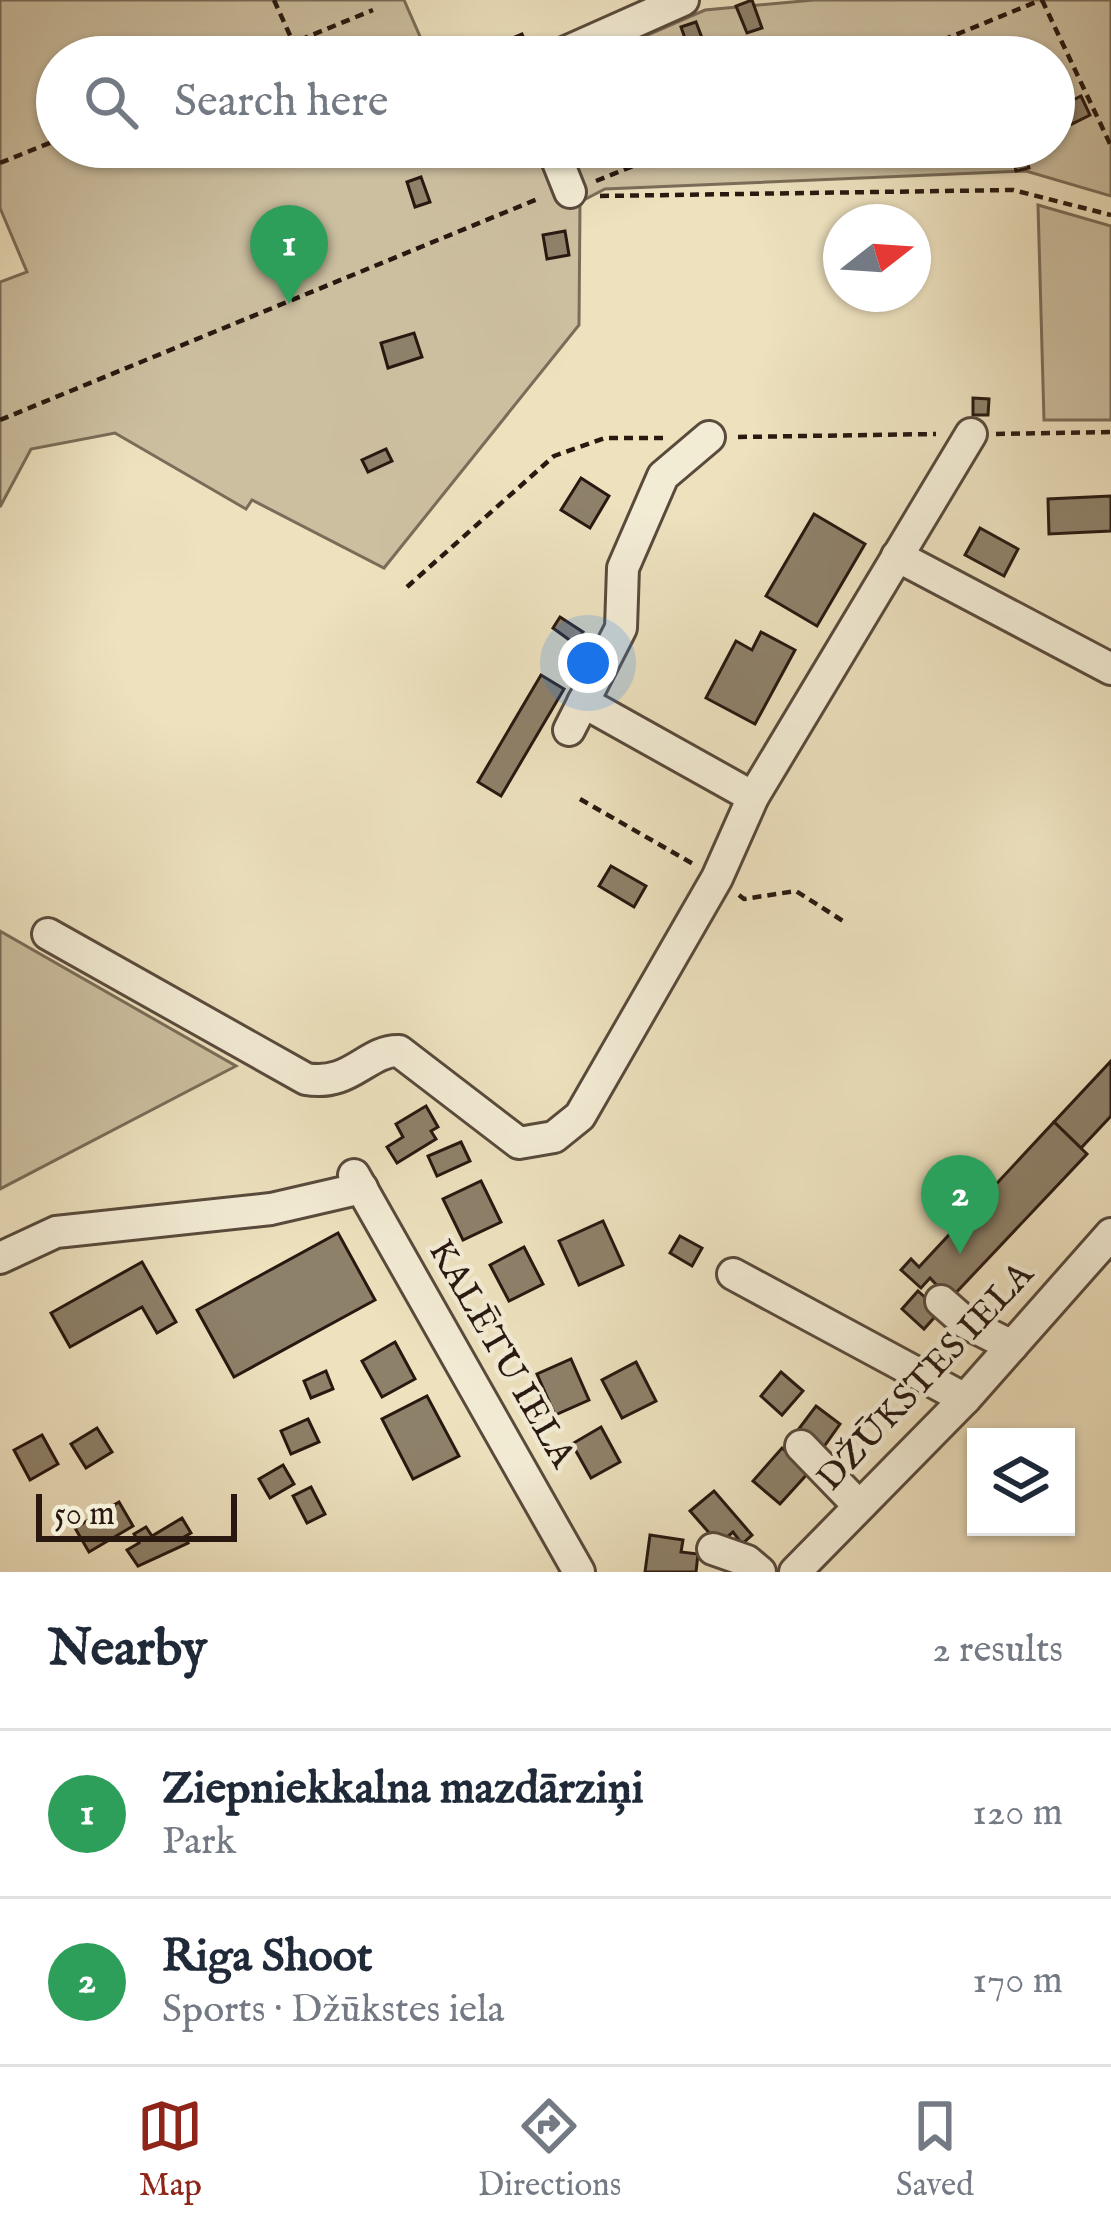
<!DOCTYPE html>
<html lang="en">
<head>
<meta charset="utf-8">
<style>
  :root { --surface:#fff; --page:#f6f6f7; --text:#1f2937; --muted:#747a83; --line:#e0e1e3; --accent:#8f2418 }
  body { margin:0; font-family:"IM FELL English",serif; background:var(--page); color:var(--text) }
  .controls { position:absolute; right:36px; bottom:36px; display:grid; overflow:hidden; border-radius:0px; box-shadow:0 3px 9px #0004 }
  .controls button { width:108px; height:108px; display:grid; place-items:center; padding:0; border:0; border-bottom:3px solid var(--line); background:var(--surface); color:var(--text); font:60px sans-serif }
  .compass { position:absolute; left:823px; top:204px; width:108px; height:108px; border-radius:50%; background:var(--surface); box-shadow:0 3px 9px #0004; rotate:73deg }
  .scale { position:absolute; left:36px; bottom:30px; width:201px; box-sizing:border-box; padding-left:12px; border:6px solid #281810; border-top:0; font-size:33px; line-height:42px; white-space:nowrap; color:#281810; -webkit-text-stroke:9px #f3ecd5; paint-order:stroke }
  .you { position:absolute; left:588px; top:663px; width:42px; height:42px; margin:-30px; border:9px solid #fff; border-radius:50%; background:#1a73e8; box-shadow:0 0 0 18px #1a73e833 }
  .badge { display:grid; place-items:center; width:78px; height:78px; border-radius:50%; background:var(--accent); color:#fff; font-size:39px; font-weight:700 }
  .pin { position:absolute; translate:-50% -99px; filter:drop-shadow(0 3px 6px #0008) }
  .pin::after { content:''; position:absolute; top:63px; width:42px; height:36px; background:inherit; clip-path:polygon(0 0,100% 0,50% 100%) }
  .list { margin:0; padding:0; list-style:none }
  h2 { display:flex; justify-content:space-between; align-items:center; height:156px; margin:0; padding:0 48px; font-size:51px }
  h2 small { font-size:39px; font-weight:400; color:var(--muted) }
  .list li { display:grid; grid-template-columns:78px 1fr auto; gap:36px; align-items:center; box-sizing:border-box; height:168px; padding:0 48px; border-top:3px solid var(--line) }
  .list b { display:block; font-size:45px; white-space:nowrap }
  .list p { margin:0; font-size:39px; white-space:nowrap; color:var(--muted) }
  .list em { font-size:39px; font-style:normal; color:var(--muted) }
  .icon { flex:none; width:66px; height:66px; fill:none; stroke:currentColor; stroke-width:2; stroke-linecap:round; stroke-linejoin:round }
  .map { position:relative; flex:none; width:1111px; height:1572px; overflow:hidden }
  .search { position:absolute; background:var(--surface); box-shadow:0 3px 9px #0004; left:36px; right:36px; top:36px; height:132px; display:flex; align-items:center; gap:30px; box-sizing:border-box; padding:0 42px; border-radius:66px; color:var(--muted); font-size:45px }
  .sheet { height:492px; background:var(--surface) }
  nav { display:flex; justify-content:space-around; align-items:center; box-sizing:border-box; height:168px; border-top:3px solid var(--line); background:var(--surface); font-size:33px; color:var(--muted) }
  nav a { display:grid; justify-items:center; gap:6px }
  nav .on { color:var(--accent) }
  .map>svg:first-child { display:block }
  .green { fill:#ccbfa0; stroke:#7a6c58; stroke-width:3 }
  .building { fill:#8e816a; stroke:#281810; stroke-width:3 }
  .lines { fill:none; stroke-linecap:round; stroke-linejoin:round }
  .minor-casing { stroke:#594a3c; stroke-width:36 }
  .path { stroke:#281810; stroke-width:4.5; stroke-dasharray:9 6; stroke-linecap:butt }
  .minor { stroke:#f3ecd5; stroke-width:30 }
  .labels { text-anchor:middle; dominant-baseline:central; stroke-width:9; stroke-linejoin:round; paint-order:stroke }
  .street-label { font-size:36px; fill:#281810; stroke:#f3ecd5 }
</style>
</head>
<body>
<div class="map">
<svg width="1111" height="1572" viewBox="0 0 1111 1572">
  <rect width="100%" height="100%" fill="#ede1be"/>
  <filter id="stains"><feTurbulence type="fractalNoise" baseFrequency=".00167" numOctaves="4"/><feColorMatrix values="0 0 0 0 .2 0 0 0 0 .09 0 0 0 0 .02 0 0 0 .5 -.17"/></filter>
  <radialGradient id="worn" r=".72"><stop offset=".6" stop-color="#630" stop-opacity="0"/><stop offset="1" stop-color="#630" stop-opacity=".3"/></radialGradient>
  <g class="green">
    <polygon points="0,0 404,0 429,57 57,57 57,147 1054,147 1054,57 597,57 705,10 814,0 1111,0 1111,196 1026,171 605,189 580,202 579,325 384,568 252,500 246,509 115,433 31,449 0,507 0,282 27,272 0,208"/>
    <polygon points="1038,205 1111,226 1111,420 1044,420"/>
    <polygon points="0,931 236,1066 0,1189"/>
  </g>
  <g class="building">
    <polygon points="752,0 762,28 747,33 736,6"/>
    <polygon points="696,22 702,38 687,44 681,27"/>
    <polygon points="522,34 531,54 493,57 489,48"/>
    <polygon points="655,38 661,57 646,57 641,42"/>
    <polygon points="1081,96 1090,115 1072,124 1063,105"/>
    <polygon points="1010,147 1023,147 1029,168 1016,171"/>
    <polygon points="421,177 430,202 415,207 407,182"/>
    <polygon points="565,231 569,255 547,259 543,235"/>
    <polygon points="414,333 422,357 388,368 381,343"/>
    <polygon points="973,398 989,399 988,415 973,415"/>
    <polygon points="386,449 392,461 368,472 362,460"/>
    <polygon points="581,478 609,496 590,528 561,510"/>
    <polygon points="1111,496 1111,531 1049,534 1048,499"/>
    <polygon points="814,514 865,544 817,626 766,596"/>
    <polygon points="980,528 1018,549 1004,576 965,555"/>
    <polygon points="560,617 583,632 575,644 553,628"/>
    <polygon points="761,632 795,650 755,724 706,698 736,641 752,650"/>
    <polygon points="541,675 564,689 501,796 478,782"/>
    <polygon points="611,866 646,886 634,907 599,886"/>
    <polygon points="1111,1061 1111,1116 1081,1148 1054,1122"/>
    <polygon points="426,1106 438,1127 431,1131 436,1139 397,1163 387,1147 403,1137 396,1124"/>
    <polygon points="1054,1122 1087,1154 950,1299 930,1278 921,1288 901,1270 911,1259 919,1267"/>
    <polygon points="461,1142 470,1161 437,1176 428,1156"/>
    <polygon points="481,1181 501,1222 463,1240 443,1199"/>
    <polygon points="603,1221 623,1265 579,1285 559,1241"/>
    <polygon points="338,1233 375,1300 234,1377 197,1310"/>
    <polygon points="680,1236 702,1248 692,1266 670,1253"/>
    <polygon points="524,1247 543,1284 509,1301 490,1265"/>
    <polygon points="142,1262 176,1322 157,1333 142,1307 70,1347 51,1313"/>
    <polygon points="918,1291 940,1311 924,1329 902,1309"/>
    <polygon points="395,1342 415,1379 382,1397 362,1361"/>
    <polygon points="571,1359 589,1400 555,1415 537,1374"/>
    <polygon points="636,1362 656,1401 622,1418 602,1380"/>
    <polygon points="326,1371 333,1389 311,1398 304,1381"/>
    <polygon points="781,1372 803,1391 782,1415 761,1396"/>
    <polygon points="427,1396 459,1456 413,1479 382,1419"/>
    <polygon points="816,1406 840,1424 823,1448 798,1430"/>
    <polygon points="308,1419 319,1442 291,1454 281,1431"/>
    <polygon points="601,1427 620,1462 591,1478 572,1444"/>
    <polygon points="97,1428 112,1452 86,1468 71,1444"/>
    <polygon points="42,1435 58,1464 30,1480 14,1450"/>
    <polygon points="782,1448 809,1472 780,1504 753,1481"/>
    <polygon points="283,1465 294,1484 270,1498 259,1479"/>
    <polygon points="311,1487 325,1514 307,1523 293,1496"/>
    <polygon points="714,1491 752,1535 742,1544 733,1532 719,1544 690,1511"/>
    <polygon points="119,1502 133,1526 89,1552 75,1528"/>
    <polygon points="182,1518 191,1533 184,1537 188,1543 138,1566 127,1550 139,1543 134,1534 146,1527 152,1536"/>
    <polygon points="650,1535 683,1540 681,1552 698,1554 696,1572 645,1572"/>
  </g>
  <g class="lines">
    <defs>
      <g id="minor">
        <polyline points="555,57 683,0"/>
        <polyline points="552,147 570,192"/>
        <polyline points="897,556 1111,669"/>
        <polyline points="583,702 753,797"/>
        <polyline points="569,730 621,628 623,568 663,476 709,437"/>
        <path d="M48,934L306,1079C351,1087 367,1050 399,1051L519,1143L554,1137L580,1116L717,878L753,797L971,434"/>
        <polyline points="354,1175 579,1572"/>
        <polyline points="0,1258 56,1232 271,1209 362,1188"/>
        <polyline points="733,1274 965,1399"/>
        <polyline points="941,1301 966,1323 1012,1346"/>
        <polyline points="801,1446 859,1506"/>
        <polyline points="713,1549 747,1561 760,1572"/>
        <polyline points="795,1572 965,1399 1111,1234"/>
      </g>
    </defs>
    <use href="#minor" class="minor-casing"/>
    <g class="path">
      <polyline points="274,0 293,42"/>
      <polyline points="1042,0 1111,146"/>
      <polyline points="258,57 373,10"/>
      <polyline points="901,57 1041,0"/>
      <polyline points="0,163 57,140"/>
      <polyline points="596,181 680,147"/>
      <polyline points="600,196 1013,190 1111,215"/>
      <polyline points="0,420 540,198"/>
      <polyline points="996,434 1111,432"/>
      <polyline points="738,437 936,434"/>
      <polyline points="407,587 554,456 605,438 666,438"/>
      <polyline points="580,799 695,865"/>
      <polyline points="739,895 744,899 796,891 843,921"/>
    </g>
    <use href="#minor" class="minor"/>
  </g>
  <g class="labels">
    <g class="street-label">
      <text transform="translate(501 1354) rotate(60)">KALĒTU IELA</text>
      <text transform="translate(926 1377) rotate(-47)">DŽŪKSTES IELA</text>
    </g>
  </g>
  <rect width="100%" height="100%" filter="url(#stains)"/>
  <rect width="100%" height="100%" fill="url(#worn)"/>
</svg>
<div class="controls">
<button><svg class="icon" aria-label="layers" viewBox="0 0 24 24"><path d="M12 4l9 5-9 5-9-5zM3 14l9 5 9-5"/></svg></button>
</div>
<svg class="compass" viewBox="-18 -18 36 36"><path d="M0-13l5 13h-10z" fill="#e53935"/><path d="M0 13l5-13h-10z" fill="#747a83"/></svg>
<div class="scale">50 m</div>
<div class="you"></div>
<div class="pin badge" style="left:289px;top:304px;background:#2e9e5b">1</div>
<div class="pin badge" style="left:960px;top:1254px;background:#2e9e5b">2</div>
<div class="search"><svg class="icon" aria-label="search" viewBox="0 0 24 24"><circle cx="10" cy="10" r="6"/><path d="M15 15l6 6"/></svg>Search here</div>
</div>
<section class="sheet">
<h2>Nearby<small>2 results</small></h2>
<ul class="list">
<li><span class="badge" style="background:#2e9e5b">1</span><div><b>Ziepniekkalna mazdārziņi</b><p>Park</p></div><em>120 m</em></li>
<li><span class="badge" style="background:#2e9e5b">2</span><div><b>Riga Shoot</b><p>Sports · Džūkstes iela</p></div><em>170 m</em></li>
</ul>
</section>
<nav>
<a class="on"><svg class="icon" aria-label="map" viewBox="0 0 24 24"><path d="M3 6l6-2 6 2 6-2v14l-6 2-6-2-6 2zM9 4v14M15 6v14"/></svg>Map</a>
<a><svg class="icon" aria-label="directions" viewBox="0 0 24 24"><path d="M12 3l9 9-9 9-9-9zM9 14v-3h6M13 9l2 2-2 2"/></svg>Directions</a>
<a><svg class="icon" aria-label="saved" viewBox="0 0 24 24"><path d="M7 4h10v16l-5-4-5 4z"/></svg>Saved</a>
</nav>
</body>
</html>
